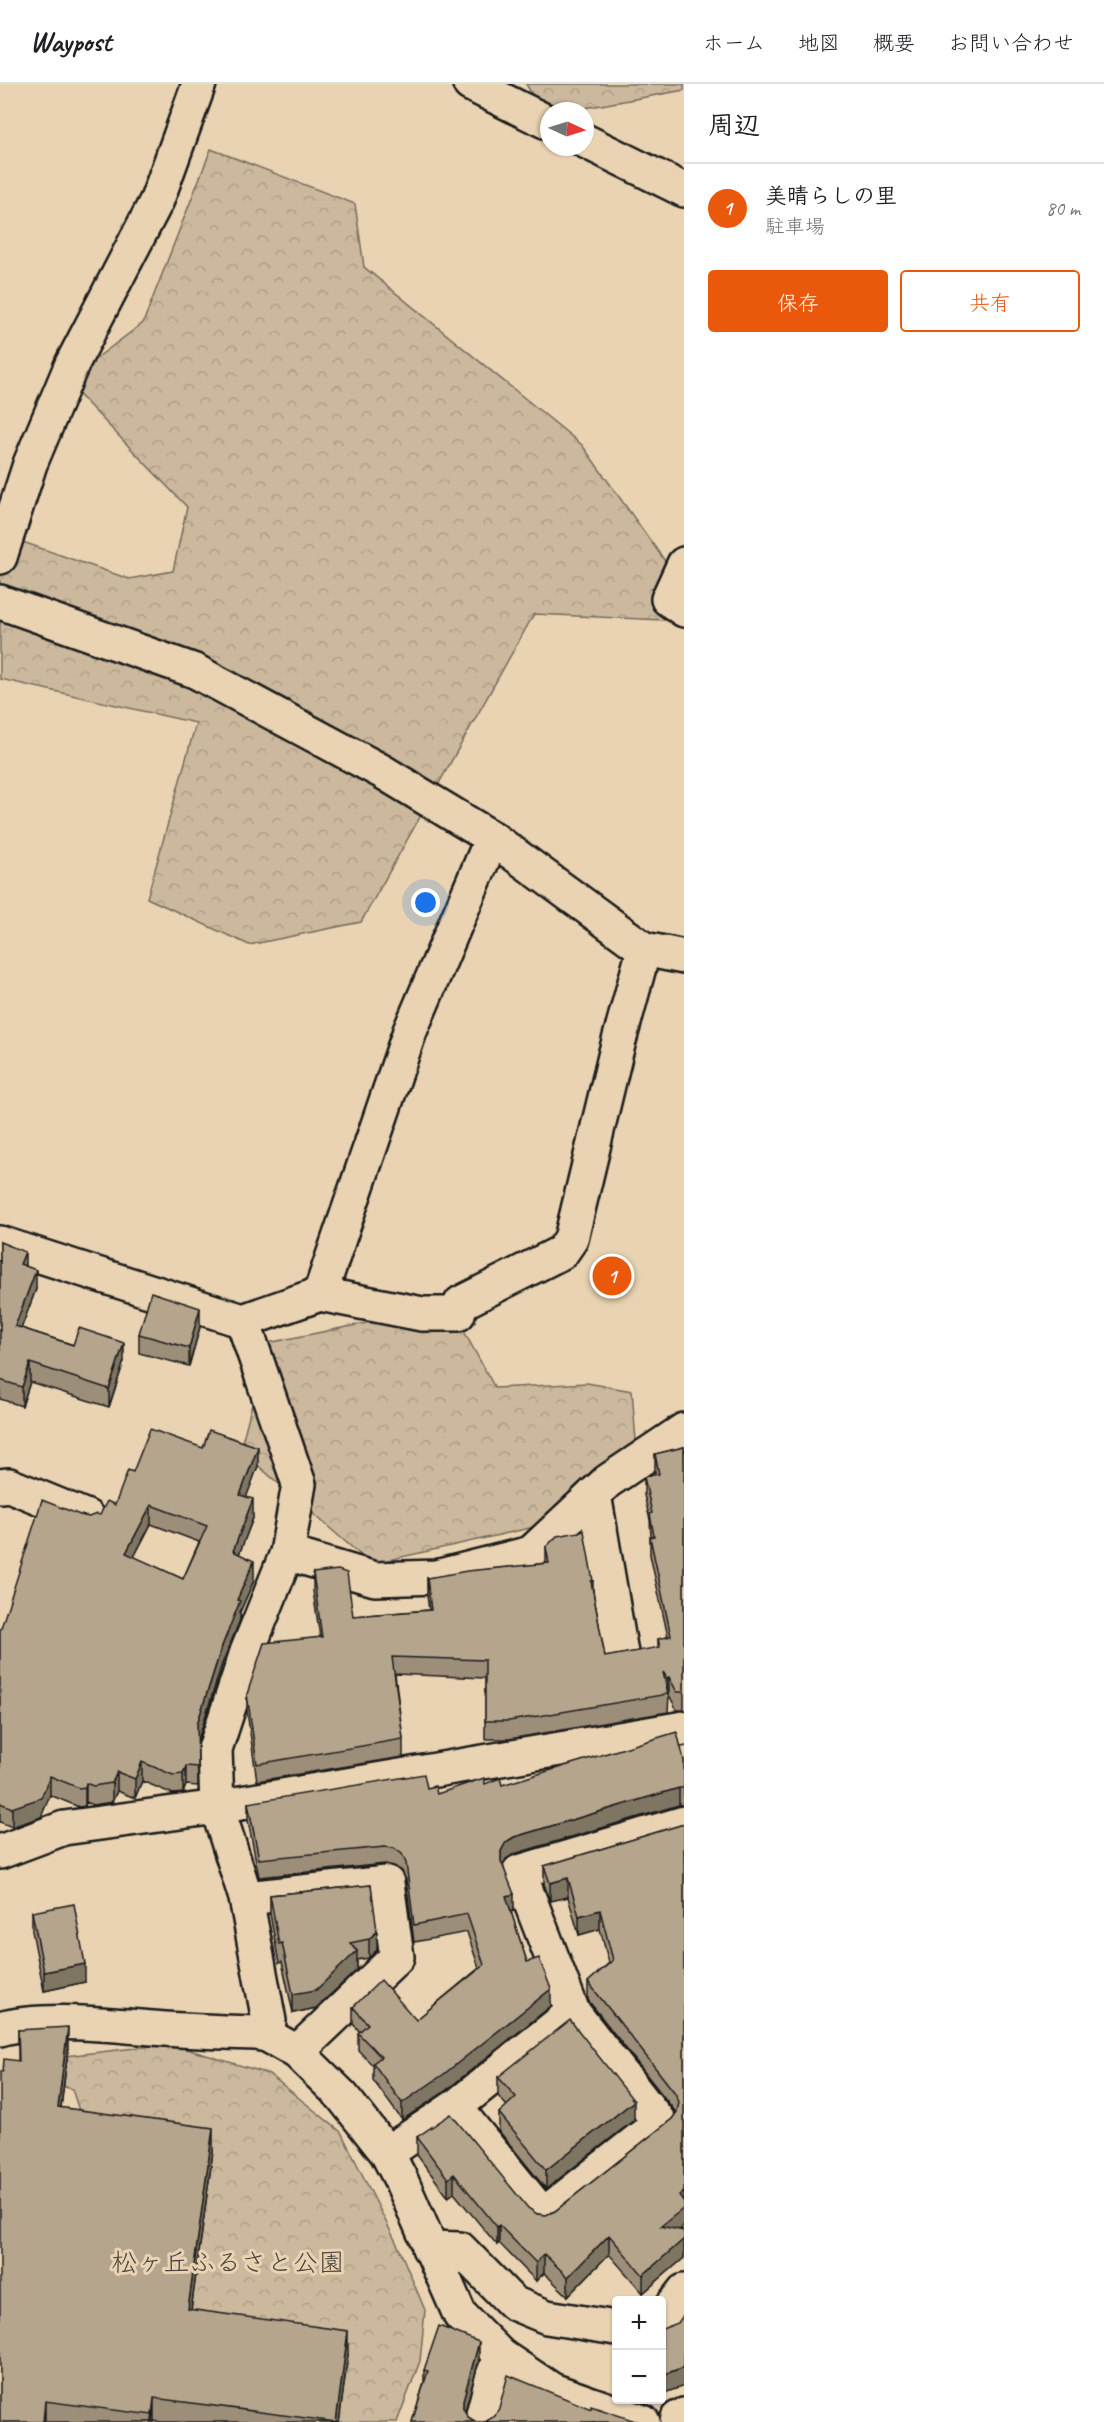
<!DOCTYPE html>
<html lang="ja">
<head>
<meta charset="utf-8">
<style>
  :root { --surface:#fff; --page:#f6f6f6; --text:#202124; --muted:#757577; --line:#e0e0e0; --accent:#ea580c }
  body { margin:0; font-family:Caveat,"Klee One",sans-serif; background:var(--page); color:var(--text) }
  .controls { position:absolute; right:18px; bottom:18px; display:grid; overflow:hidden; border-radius:6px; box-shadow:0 2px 4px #0004 }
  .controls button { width:54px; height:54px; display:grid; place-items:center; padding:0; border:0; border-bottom:2px solid var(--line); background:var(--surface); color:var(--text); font:30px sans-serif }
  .compass { position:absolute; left:540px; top:18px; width:54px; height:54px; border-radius:50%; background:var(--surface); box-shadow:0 2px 4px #0004; rotate:94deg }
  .you { position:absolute; left:426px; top:819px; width:21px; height:21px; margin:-15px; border:4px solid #fff; border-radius:50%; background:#1a73e8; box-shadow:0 0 0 9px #1a73e833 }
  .badge { display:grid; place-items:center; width:39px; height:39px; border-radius:50%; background:var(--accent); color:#fff; font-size:20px; font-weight:700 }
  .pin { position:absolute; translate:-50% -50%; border:3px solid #fff; box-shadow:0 2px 6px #0006 }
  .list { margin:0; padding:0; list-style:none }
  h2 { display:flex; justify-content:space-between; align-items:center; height:78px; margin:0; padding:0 24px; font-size:26px }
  h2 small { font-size:20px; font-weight:400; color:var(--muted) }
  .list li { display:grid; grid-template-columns:39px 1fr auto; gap:18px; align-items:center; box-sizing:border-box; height:90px; padding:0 24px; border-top:2px solid var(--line) }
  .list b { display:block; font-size:22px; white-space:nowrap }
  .list p { margin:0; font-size:20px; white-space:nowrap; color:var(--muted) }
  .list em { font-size:20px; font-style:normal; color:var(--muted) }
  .actions { display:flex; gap:12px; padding:18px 24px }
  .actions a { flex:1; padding:14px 0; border:2px solid var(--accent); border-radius:6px; text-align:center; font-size:21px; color:var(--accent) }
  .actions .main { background:var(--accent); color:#fff }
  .map { position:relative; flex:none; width:684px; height:2338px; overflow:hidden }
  header { display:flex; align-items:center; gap:36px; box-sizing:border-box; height:84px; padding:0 30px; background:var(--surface); border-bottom:2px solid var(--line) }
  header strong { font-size:28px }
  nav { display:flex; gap:33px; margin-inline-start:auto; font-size:21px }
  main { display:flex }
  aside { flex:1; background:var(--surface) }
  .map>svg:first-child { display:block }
  .forest { fill:url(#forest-crowns); stroke:#746a5c; stroke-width:1.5 }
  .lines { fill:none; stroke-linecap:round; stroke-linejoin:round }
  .minor-casing { stroke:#1c1c1c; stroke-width:38 }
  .minor { stroke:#e9d3b2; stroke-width:33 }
  .wall { fill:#9d8e79; stroke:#1c1c1c; stroke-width:1.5; fill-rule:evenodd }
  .shaded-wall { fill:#7f7463; stroke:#1c1c1c; stroke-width:1.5 }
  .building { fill:#b6a58d; stroke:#1c1c1c; stroke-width:1.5; fill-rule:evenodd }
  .labels { text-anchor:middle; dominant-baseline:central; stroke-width:6; stroke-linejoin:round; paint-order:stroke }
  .park-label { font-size:26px; fill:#48433c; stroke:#e9d3b2 }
</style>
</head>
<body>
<header>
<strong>Waypost</strong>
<nav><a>ホーム</a><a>地図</a><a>概要</a><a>お問い合わせ</a></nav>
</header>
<main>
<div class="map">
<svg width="684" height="2338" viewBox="0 0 684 2338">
  <defs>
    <pattern id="forest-crowns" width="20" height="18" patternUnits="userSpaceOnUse" patternTransform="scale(1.5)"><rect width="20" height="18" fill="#cbb89d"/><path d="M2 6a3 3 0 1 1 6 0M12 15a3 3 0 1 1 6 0" fill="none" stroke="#ae9e87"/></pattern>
  </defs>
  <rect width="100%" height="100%" fill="#e9d3b2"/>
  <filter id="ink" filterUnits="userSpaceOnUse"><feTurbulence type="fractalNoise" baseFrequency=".0167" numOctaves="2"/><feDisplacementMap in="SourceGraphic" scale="12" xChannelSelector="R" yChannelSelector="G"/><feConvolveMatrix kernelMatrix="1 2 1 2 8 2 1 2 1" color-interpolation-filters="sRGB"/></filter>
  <g filter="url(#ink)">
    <g class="forest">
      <polygon points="526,0 684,0 684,6 568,27 549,27 544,31"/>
      <polygon points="211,65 355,120 364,183 582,361 670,484 684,537 534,530 361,838 249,861 147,814 196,639 0,595 0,450 129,495 173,487 187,423 66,297 143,239"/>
      <polygon points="381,1236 461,1242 495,1304 587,1299 632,1307 636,1357 591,1391 539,1442 371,1480 240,1366 268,1259"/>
      <polygon points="170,1960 269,1990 341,2048 398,2162 425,2226 420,2277 397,2338 50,2338 83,2039 72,2005 58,2001 57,1973"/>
    </g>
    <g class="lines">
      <defs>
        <g id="minor">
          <polyline points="470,0 549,39"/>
          <polyline points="585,57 684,106"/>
          <polyline points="0,473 30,380 72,280 157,116 199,0"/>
          <polyline points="684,480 668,515 684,526"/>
          <polyline points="0,518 195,587 383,688 492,754 644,865 684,873"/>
          <polyline points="0,1159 243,1237 320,1210 410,947 492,754"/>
          <polyline points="320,1210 422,1230 458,1230 461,1219 562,1168 571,1155 616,968 644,865"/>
          <polyline points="243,1237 299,1400 287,1469 247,1568 215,1665 217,1723 246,1814 269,1937 267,1951"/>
          <polyline points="0,1402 9,1401 87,1433"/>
          <polyline points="594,1410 621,1569"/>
          <polyline points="287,1469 375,1495 436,1493 531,1469 608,1397 684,1346"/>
          <polyline points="0,1768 64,1744 217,1723 684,1644"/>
          <polyline points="246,1814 387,1799 397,1873 297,1968"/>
          <path d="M0,1945C43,1933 108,1941 153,1944C187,1947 221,1948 256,1949L267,1951L297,1968L342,2012L387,2069L401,2096L460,2231L501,2272L552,2306L643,2338"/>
          <polyline points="455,2023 543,2131 660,2039 573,1928 519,1788 684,1739"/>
          <polyline points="387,2069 455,2023 573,1928"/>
          <polyline points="429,2164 460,2165 513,2219 547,2233 616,2244"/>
          <polyline points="662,2235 684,2207"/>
          <polyline points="481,2338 493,2291 501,2272"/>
          <polyline points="677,2338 678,2334 684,2331"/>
        </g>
      </defs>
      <use href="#minor" class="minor-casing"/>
      <use href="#minor" class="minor"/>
    </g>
    <g class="wall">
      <polygon points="0,1158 25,1182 36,1205 21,1244 124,1277 109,1323 30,1298 22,1322 0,1315"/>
      <polygon points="200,1243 189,1282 139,1269 139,1250"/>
      <polygon points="684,1363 684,1626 677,1626 669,1611 668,1628 509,1655 485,1655 485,1594 395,1590 403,1655 403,1673 257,1697 247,1628 247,1610 320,1553 313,1507 313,1489 353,1532 429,1526 427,1512 427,1494 546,1479 546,1463 593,1497 593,1508 605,1573 658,1564 658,1555 668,1553 650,1471 650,1453 651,1453 650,1436 644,1411 644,1393 655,1390 655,1370"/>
      <path d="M203,1364L258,1382L246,1413L253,1434L239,1470L254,1496L240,1528V1536L222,1580L197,1659L198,1702L186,1701L183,1709L173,1710L142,1697L135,1714L117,1707L112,1718L93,1721L86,1718L85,1722L79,1723L50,1711L41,1733L12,1743L0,1738V1547L80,1431L89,1433L100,1431L115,1421L133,1388ZM151,1440L199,1458L183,1495L134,1473Z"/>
      <polygon points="684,1676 684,1721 679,1721 514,1770 506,1775 503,1780 514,1827 511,1828 527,1878 551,1922 444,2008 402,2036 373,1996 373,1982 358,1966 358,1949 360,1948 353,1940 353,1923 416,1936 479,1884 467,1848 414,1858 406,1796 402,1787 394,1782 385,1780 259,1793 248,1737 248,1719 427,1704 437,1710 485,1700 502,1701"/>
      <polygon points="684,1740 684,2142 680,2146 684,2147 684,2174 643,2209 609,2170 568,2212 544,2189 536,2197 499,2159 497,2161 454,2109 448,2113 417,2071 417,2053 537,2130 546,2131 555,2127 672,2035 676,2030 675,2027 588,1916 588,1898 609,1879 600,1845 579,1851 568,1813 550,1817 544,1800 544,1782"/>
      <polygon points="371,1801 377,1866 369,1874 357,1876 357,1886 316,1924 293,1929 282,1878 279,1879 270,1830 270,1811"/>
      <polygon points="32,1828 85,1898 44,1907 32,1847"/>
      <polygon points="18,1946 68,1966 61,2024 213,2067 191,2226 348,2270 339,2338 161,2338 154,2337 154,2338 0,2338 3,1988 18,1977"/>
      <polygon points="498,1993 634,2036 546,2105 499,2047 499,2029 507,2022 498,2012"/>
      <polygon points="479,2276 465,2327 468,2333 476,2338 485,2338 591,2325 638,2338 412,2338 424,2299 424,2286"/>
    </g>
    <g class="shaded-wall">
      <polygon points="25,1168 25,1187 20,1180"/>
      <polygon points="36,1186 36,1205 15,1261 15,1242"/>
      <polygon points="200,1224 200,1243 189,1282 189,1264"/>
      <polygon points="124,1259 124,1277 109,1323 109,1305"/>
      <polygon points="30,1279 30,1298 22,1322 22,1303"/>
      <polygon points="258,1363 258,1382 240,1430 240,1411"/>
      <polygon points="253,1415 253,1434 233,1486 233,1467"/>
      <polygon points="151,1421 151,1440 126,1488 126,1469"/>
      <polygon points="254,1477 254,1496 240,1528 240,1536 222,1580 197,1659 197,1640 237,1516"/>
      <polygon points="669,1593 669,1611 668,1611 668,1610 667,1610 667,1594"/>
      <polygon points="142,1678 142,1697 135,1714 135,1695"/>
      <polygon points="186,1682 186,1701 183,1709 183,1690"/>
      <polygon points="117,1688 117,1707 112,1718 112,1699"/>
      <polygon points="50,1692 50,1711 41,1733 12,1743 12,1724"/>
      <polygon points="86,1699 86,1718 85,1722 85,1703"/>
      <polygon points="679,1704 679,1721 514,1770 506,1775 501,1784 501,1767 506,1758 514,1753"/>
      <polygon points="568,1794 568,1813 550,1817 550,1799"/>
      <polygon points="514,1810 514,1827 506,1829 506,1812"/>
      <polygon points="600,1826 600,1845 579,1851 579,1832"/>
      <polygon points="377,1847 377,1866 369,1874 369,1855"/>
      <polygon points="357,1867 357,1886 316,1924 293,1929 293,1910"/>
      <polygon points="85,1880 85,1898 44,1907 44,1888"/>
      <polygon points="551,1905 551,1922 444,2008 402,2036 402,2019"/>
      <polygon points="68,1943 68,1966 58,2046 58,2023"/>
      <polygon points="634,2017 634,2036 546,2105 546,2086"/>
      <polygon points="213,2044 213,2067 188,2248 188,2225"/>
      <polygon points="454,2090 454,2109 448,2113 448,2095"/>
      <polygon points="684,2108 684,2142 661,2161 661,2142 679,2111"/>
      <polygon points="499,2141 499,2159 497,2161 497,2143"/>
      <polygon points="609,2151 609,2170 568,2212 568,2193"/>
      <polygon points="684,2155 684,2174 643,2209 643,2191"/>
      <polygon points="544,2170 544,2189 536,2197 536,2179"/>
      <polygon points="348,2247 348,2270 339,2338 336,2338"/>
      <polygon points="479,2258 479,2276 463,2334 463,2316"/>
      <polygon points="684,2283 684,2302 662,2310 662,2291"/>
      <polygon points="154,2314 154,2338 152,2338"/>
      <polygon points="45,2317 45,2338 43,2338"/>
    </g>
    <g class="building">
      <polygon points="0,1158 25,1168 20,1180 36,1186 15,1242 73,1261 79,1244 124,1259 109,1305 30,1279 22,1303 0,1296"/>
      <polygon points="151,1208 200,1224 189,1264 139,1250"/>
      <path d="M150,1345L203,1364L209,1346L258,1363L240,1411L253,1415L233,1467L254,1477L237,1516L240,1517L222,1562L197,1640L198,1683L186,1682L183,1690L173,1691L142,1678L135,1695L117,1688L112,1699L93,1702L86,1699L85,1703L79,1704L50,1692L41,1714L12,1724L0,1719V1547L42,1416L80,1431L89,1433L96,1430L100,1431L107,1417L115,1421L128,1386L133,1388ZM151,1421L207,1442L183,1495L126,1469Z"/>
      <polygon points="684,1363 684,1608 677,1608 669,1593 667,1594 663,1588 668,1610 509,1637 485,1637 485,1576 392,1573 403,1655 257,1680 247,1610 264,1559 322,1553 313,1489 338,1486 347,1489 353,1532 431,1526 427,1494 467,1487 549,1479 546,1463 557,1452 584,1447 593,1497 591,1497 605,1573 660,1563 658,1555 671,1552 650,1453 654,1452 650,1430 652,1429 644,1393 659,1390 655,1370"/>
      <polygon points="677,1648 684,1676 684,1704 679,1704 514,1753 506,1758 501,1767 501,1777 514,1810 506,1812 527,1878 539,1874 551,1905 444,1990 402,2019 373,1979 381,1973 358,1949 368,1940 353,1923 381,1896 416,1936 484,1881 467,1830 414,1841 406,1779 402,1770 394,1764 385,1763 259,1775 248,1719 424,1690 427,1704 435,1702 437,1710 484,1694 485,1700 500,1694 502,1701"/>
      <polygon points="684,1740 684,2108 679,2111 684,2118 684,2124 661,2142 684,2147 684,2155 643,2191 609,2151 568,2193 544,2170 536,2179 499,2141 497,2143 454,2090 448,2095 417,2053 451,2030 528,2124 537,2130 546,2131 555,2127 672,2035 677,2028 679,2018 675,2009 588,1898 613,1876 600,1826 579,1832 568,1794 550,1799 544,1782"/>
      <polygon points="371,1801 377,1847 369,1855 350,1859 357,1867 316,1906 293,1910 282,1859 279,1860 270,1811"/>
      <polygon points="74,1820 85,1880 44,1888 32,1828"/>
      <polygon points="570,1936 634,2017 546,2086 499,2029 516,2013 498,1993"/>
      <polygon points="68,1943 58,2023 213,2044 188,2225 348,2247 336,2338 154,2314 152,2331 45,2317 43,2338 0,2338 0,1988 3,1988 4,1975 19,1977 18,1946"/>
      <polygon points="684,2230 684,2283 662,2291 662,2245 678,2239"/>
      <polygon points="439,2242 479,2258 463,2316 463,2324 468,2333 476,2338 485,2338 495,2332 499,2324 508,2291 591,2325 591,2322 638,2338 412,2338 428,2287 424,2286"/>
    </g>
  </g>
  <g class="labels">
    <g class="park-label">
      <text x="228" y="2178">松ヶ丘ふるさと公園</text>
    </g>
  </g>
</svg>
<div class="controls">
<button>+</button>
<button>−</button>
</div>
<svg class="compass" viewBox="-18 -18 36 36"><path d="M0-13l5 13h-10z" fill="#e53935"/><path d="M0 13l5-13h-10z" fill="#757577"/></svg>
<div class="you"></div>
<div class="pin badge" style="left:612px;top:1192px">1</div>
</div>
<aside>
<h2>周辺<small></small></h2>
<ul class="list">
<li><span class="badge">1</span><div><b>美晴らしの里</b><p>駐車場</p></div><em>80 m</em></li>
</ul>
<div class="actions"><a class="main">保存</a><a>共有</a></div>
</aside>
</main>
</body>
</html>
